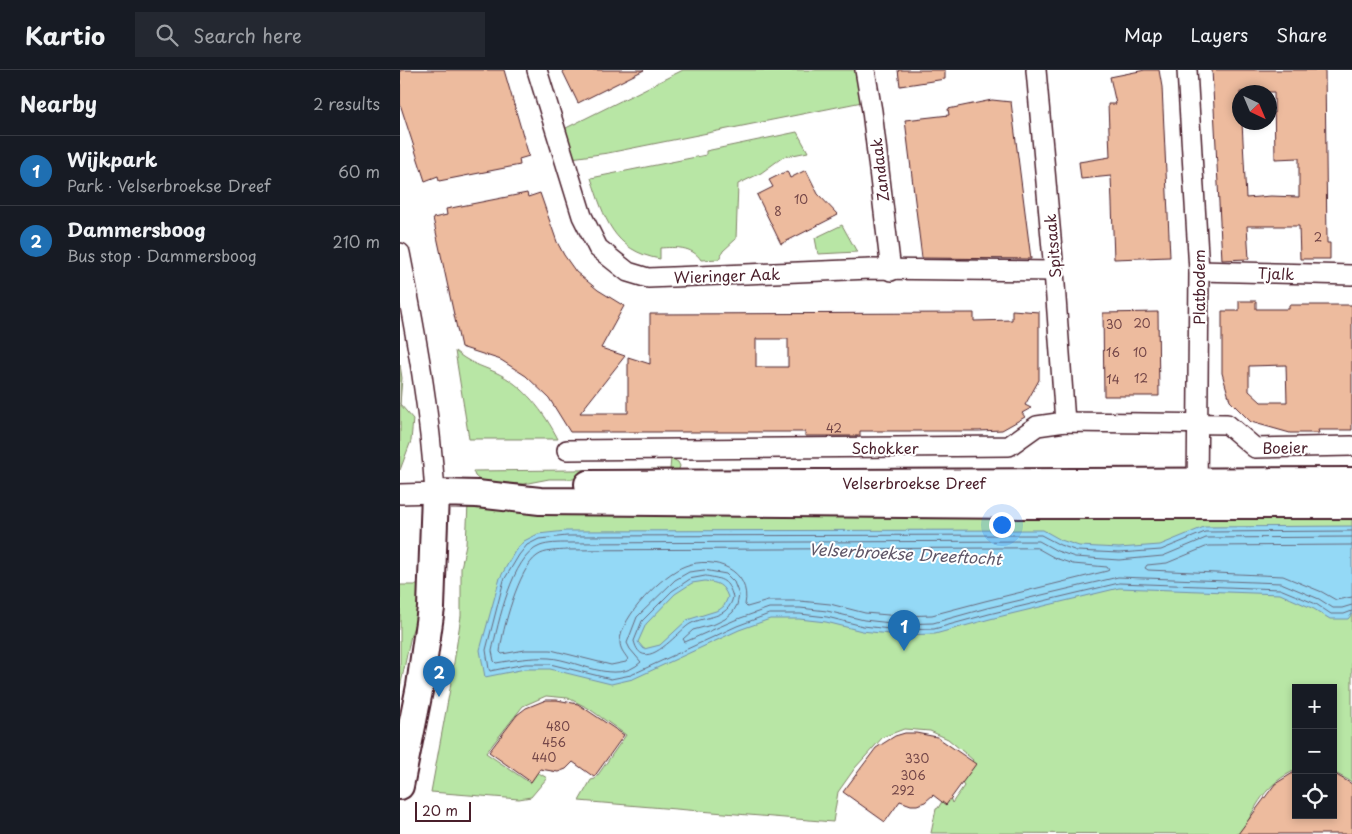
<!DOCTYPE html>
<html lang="en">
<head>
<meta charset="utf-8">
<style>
  :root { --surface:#171b24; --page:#242831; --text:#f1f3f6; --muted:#9ea1a6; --line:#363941; --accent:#1f6fb2 }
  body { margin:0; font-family:"Playpen Sans",sans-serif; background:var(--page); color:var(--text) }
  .controls { position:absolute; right:15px; bottom:15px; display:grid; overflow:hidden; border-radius:0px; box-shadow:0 2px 8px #0003 }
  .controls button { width:45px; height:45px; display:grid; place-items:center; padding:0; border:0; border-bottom:1px solid var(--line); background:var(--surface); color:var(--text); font:25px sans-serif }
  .compass { position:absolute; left:832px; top:15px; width:45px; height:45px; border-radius:50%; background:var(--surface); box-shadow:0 2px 8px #0003; rotate:136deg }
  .scale { position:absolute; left:15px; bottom:12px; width:56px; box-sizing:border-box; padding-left:5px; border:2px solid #4a1f2b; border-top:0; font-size:14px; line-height:18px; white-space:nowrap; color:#4a1f2b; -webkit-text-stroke:4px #fff; paint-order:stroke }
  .you { position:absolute; left:601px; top:454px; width:18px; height:18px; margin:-12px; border:4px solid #fff; border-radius:50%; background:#1a73e8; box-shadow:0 0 0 8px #1a73e833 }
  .badge { display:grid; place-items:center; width:32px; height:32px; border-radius:50%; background:var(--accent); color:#fff; font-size:16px; font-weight:700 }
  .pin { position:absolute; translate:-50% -41px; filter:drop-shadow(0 1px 2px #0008) }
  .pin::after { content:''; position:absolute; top:26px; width:18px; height:15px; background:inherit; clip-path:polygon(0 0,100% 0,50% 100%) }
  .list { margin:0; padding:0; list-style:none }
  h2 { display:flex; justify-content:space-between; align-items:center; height:65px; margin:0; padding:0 20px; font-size:21px }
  h2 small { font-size:16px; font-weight:400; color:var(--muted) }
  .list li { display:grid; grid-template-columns:32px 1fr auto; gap:15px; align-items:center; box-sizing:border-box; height:70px; padding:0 20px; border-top:1px solid var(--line) }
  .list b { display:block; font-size:19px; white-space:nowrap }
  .list p { margin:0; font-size:16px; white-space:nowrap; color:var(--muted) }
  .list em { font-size:16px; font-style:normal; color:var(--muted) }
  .icon { flex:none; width:28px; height:28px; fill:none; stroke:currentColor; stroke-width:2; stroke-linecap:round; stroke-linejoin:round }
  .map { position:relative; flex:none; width:952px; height:764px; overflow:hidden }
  header { display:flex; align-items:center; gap:30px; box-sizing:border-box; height:70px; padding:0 25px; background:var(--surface); border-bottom:1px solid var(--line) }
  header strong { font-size:24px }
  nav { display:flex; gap:28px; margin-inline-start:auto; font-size:18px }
  .search { width:350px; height:45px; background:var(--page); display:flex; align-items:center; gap:12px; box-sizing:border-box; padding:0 18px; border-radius:0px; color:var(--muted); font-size:19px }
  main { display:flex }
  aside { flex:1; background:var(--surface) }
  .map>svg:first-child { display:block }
  .green { fill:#b8e6a5; stroke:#818268 }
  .water { fill:#94d9f6; stroke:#768fa5; fill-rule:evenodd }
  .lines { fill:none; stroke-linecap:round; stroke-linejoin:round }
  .shore { stroke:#68697c; stroke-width:1 }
  .building { fill:#edbb9e; stroke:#4a1f2b; fill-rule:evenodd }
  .street-casing { stroke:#4a1f2b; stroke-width:22 }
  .secondary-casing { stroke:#4a1f2b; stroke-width:30 }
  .street { stroke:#fff; stroke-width:19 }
  .secondary { stroke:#fff; stroke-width:26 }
  .labels { text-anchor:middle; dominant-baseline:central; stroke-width:4; stroke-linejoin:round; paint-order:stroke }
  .number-label { font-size:12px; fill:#734648 }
  .street-label { font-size:15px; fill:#4a1f2b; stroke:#fff }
  .water-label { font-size:16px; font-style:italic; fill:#605768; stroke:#fff }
</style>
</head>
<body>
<header>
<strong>Kartio</strong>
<div class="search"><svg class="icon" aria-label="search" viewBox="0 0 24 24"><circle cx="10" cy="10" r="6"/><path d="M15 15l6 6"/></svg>Search here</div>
<nav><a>Map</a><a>Layers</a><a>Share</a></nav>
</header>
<main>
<aside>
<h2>Nearby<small>2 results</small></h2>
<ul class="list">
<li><span class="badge">1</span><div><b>Wijkpark</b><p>Park · Velserbroekse Dreef</p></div><em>60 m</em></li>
<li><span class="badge">2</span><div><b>Dammersboog</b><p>Bus stop · Dammersboog</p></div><em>210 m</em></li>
</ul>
</aside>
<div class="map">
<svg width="952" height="764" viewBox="0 0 952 764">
  <rect width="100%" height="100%" fill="#fff"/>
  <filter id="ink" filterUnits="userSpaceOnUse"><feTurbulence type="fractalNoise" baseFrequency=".02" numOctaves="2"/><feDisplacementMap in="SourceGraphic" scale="10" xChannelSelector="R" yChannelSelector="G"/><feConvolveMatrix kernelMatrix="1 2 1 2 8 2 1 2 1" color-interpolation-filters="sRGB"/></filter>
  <g filter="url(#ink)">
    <g class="green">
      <polygon points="283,0 457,0 462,32 208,83 171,88 164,59"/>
      <path d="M397,62L408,82L383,87L361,103L338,114L336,169L323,181L319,189L301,190C292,176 275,177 260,178V189C213,181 204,147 191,108L306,85V81Z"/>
      <polygon points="442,155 457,182 418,184 415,168"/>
      <path d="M55,281C69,293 79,295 95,302C124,315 144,342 158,369H69Z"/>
      <polygon points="0,295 2,308 0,334 13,349 11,371 0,400"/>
      <polygon points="271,388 278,392 280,396 277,405 269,409 149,409 123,414 83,413 75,406 73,401 270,399"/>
      <path d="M68,434L952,436V712L933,702V618H896V700C867,712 854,737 842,764L531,763L536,739L538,738L548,722L552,733L564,716L559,709L573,690L548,669L530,661L504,659L483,667L455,698L438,722L433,752L179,731L191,710L195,709L226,665L188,638L168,628L146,626L123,636L86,683L130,713L137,702L147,708L131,727L119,729L31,722L50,619L61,546V498L66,474Z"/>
      <polygon points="0,515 20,515 24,525 11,565 0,618"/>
    </g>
    <path class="water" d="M952,456V544L948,549H930L914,539L880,524L719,518L590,549L535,564L499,565L462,561L426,552L399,549H370L339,560L233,609L211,614L150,599H125L85,607L80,580L100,508L115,481L124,471L138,464L166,461L643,460L661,470L679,476L719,478L760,475L804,457ZM305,511C318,513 323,514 328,527L324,536L319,540L287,550L260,575L244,579L238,572L246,554L275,524L292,513Z"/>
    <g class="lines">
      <g class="shore">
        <polyline points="952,461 805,462 761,480 719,483 677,481 660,475 641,465 167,466 139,469 127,475 119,485 104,510 86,580 89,599 90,601 125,594 150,594 211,609 231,605 337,556 369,544 400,544 427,547 463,556 499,560 534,559 589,544 719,513 880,519 916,534 931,544 944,544 952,541"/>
        <path d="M952,467L806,468L763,486L719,490L675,487L657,481L639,471L167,473C159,473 148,473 140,476C112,486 98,554 92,581L94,591L96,593C114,590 131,587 149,588C178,590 215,616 241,592L230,579L227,573L237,547L275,510L289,502L304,500L326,504L334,512L339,525L337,535L333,542L325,549L315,554L293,560L283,569L285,572L335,550L369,538H400L427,541L464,550L500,554L533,553L587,538L718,507L881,513L919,529L933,538H942L952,535"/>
        <polyline points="952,475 808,476 767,493 747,495 745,498 748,500 883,506 922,522 936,530 952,527"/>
        <path d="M637,478L655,488L673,494L707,497L709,500L707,501L585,531L532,545L500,546L465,543L430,534L400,531H368L347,537L345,535C352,500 314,485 285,496C263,504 220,547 220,572C220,579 224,583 228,589L226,592L211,595L151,580H125L102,584L100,582C102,560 119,498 137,486C145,480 157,481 167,480Z"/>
        <path d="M306,506C323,509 328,510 333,527C328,550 306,545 290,554C278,561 243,607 234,571L242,551L272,521L290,509Z"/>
      </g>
    </g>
    <g class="building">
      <polygon points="0,0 104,0 129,86 119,89 120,95 39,111 38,106 25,111 0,34"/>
      <polygon points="162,0 244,0 178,33"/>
      <polygon points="498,0 545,0 545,9 500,16"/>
      <polygon points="745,0 759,0 762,17 770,187 714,189 711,106 681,109 679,92 710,87 708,34 716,34 710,7"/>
      <path d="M812,0H925L927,173H930V189H900L899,156H847L849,189L822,190ZM840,22H874L875,89L899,88V127L871,126L846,128L842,52H840Z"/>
      <polygon points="592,30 611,32 631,189 522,188 505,50 549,45 548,39"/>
      <polygon points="406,100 418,124 438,145 381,174 357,125 373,117 369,110 387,101 390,108"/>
      <path d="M127,123L128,127L140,123L157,172L164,185L176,202L198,220L224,236L201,278L225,286L180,343H228V287L250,294V244L574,243V251L612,250V240L639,242V310L625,335L631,338L622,343L625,347L602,360L579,361H460V366H405V362H170L149,328L126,306L101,290L61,277L33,148L47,145L46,139ZM356,269H388V297H356Z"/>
      <path d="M839,231H856V239H889V235H952V360H918L919,363H890L851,352L830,331L822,303V241H839ZM886,295L887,332H861L849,321V296Z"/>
      <polygon points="758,242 759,326 704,326 703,243"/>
      <polygon points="146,630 157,630 178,634 224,665 194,707 173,692 166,699 158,702 140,699 131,712 89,682 117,645 126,638"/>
      <polygon points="505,663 516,663 537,667 576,694 546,735 533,725 525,732 517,735 511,735 500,731 485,752 443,722 476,678 495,666"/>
      <polygon points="896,701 896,745 933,745 933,703 952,714 952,764 838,764 875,714"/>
    </g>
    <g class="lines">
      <defs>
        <g id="street">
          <polyline points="137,0 182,146 198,178 228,202 248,208 471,199 654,201"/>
          <polyline points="465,0 472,41 491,201"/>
          <polyline points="636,0 654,201 665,352"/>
          <polyline points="787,0 799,201 797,423"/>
          <path d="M0,183C16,265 30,340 35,423L0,424"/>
          <polyline points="799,201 952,205"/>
          <polyline points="167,380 609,376 637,356 665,352 827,354 855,378 952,376"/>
        </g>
        <g id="secondary">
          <polyline points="188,414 952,411"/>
          <polyline points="0,716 20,616 31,538 35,423 77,424 140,431 624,435 952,435"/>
        </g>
      </defs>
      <use href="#street" class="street-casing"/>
      <use href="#secondary" class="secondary-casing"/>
      <use href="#street" class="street"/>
      <use href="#secondary" class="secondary"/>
    </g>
  </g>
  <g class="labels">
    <g class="number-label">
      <text x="401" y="129">10</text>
      <text x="378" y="141">8</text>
      <text x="918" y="167">2</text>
      <text x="742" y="253">20</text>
      <text x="714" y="254">30</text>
      <text x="713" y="282">16</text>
      <text x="740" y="282">10</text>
      <text x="741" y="308">12</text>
      <text x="713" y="309">14</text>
      <text x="434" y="358">42</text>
      <text x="158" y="656">480</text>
      <text x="154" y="672">456</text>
      <text x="144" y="687">440</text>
      <text x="517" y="688">330</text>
      <text x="513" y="705">306</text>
      <text x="503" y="720">292</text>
    </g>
    <g class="street-label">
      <text transform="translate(479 100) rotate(-97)">Zandaak</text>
      <text transform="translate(652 176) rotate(-95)">Spitsaak</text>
      <text transform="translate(876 203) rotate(2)">Tjalk</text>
      <text transform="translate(327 205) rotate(-2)">Wieringer Aak</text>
      <text transform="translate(798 217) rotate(-90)">Platbodem</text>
      <text x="485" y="377">Schokker</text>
      <text transform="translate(885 377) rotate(-1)">Boeier</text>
      <text x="514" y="412">Velserbroekse Dreef</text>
    </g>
    <g class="water-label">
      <text transform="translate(505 483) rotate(3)">Velserbroekse Dreeftocht</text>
    </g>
  </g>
</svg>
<div class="controls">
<button>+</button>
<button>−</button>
<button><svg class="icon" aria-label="locate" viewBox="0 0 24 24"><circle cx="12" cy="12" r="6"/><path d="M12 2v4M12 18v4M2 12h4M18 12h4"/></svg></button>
</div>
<svg class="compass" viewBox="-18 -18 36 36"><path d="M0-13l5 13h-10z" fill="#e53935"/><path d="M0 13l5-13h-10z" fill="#9ea1a6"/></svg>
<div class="scale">20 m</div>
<div class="you"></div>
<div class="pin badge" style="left:504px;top:581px">1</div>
<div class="pin badge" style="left:39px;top:627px">2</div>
</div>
</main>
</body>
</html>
